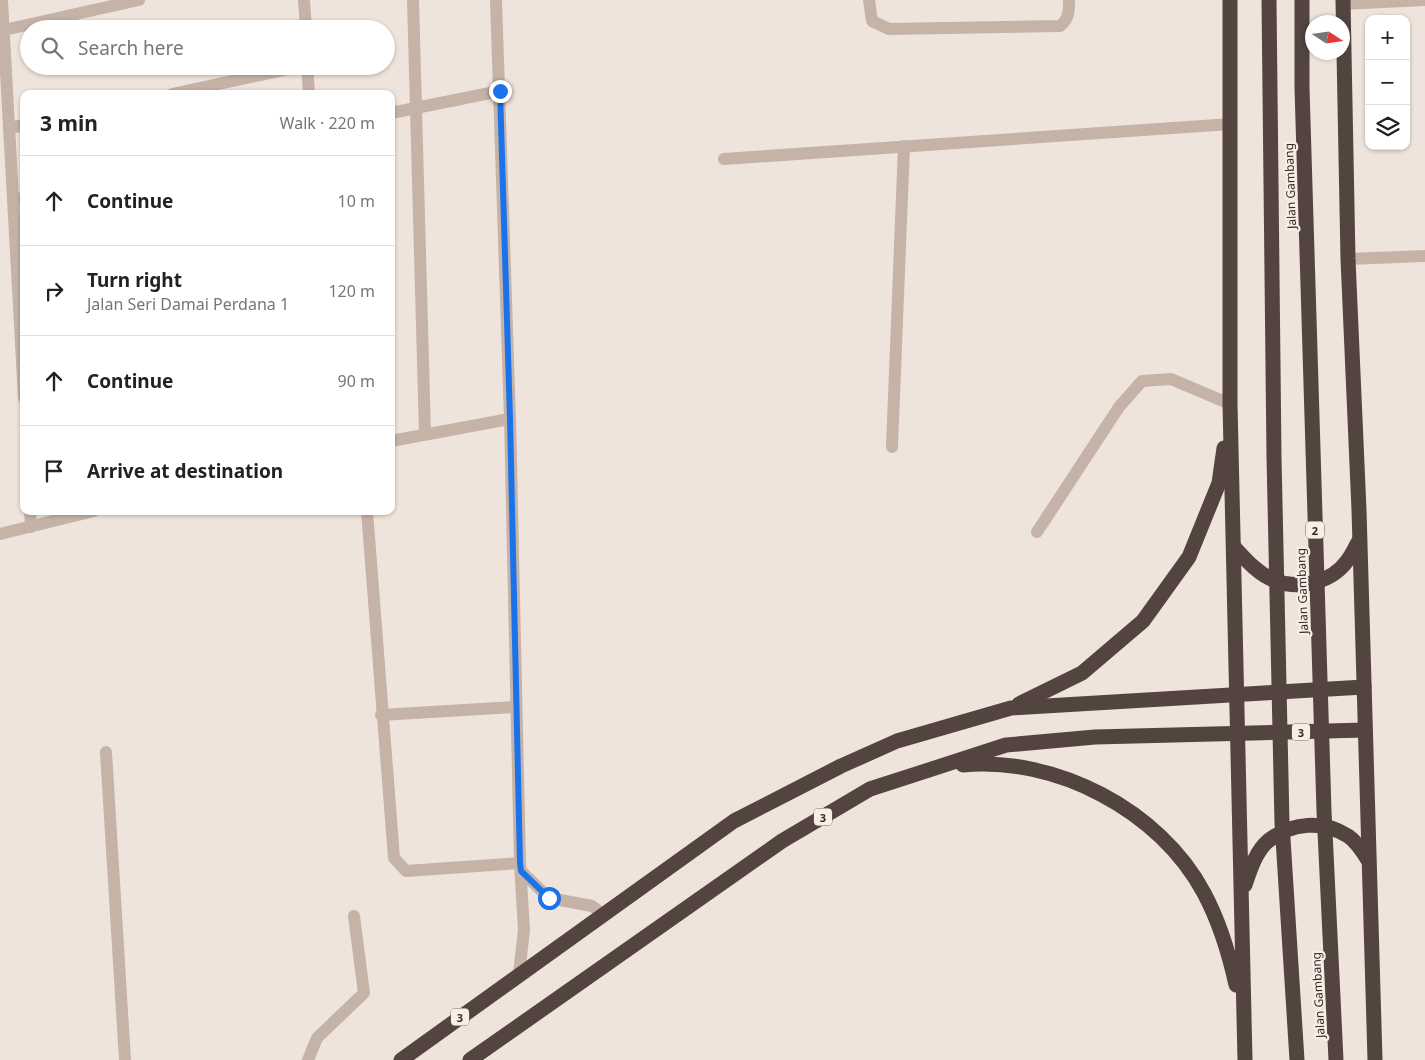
<!DOCTYPE html>
<html lang="en">
<head>
<meta charset="utf-8">
<style>
  :root { --surface:#fff; --page:#f6f6f6; --text:#222; --muted:#767676; --line:#e0e0e0 }
  body { margin:0; font-family:"Noto Sans",sans-serif; background:var(--page); color:var(--text) }
  .controls { position:absolute; right:15px; top:15px; display:grid; overflow:hidden; border-radius:10px; box-shadow:0 1px 4px #0004 }
  .controls button { width:45px; height:45px; display:grid; place-items:center; padding:0; border:0; border-bottom:1px solid var(--line); background:var(--surface); color:var(--text); font:25px sans-serif }
  .compass { position:absolute; left:1305px; top:15px; width:45px; height:45px; border-radius:50%; background:var(--surface); box-shadow:0 1px 4px #0004; rotate:102deg }
  .stop { position:absolute; width:15px; height:15px; margin:-11px; border:4px solid #1a73e8; border-radius:50%; background:#fff }
  .stop.end { background:#1a73e8; border-color:#fff; box-shadow:0 1px 5px #0008 }
  .list { margin:0; padding:0; list-style:none }
  h2 { display:flex; justify-content:space-between; align-items:center; height:65px; margin:0; padding:0 20px; font-size:21px }
  h2 small { font-size:16px; font-weight:400; color:var(--muted) }
  .list li { display:grid; grid-template-columns:32px 1fr auto; gap:15px; align-items:center; box-sizing:border-box; height:90px; padding:0 20px; border-top:1px solid var(--line) }
  .list b { display:block; font-size:19px; white-space:nowrap }
  .list p { margin:0; font-size:16px; white-space:nowrap; color:var(--muted) }
  .list em { font-size:16px; font-style:normal; color:var(--muted) }
  .icon { flex:none; width:28px; height:28px; fill:none; stroke:currentColor; stroke-width:2; stroke-linecap:round; stroke-linejoin:round }
  .map { position:relative; flex:none; width:1425px; height:1060px; overflow:hidden }
  .search { position:absolute; background:var(--surface); box-shadow:0 1px 4px #0004; left:20px; top:20px; width:375px; height:55px; display:flex; align-items:center; gap:12px; box-sizing:border-box; padding:0 18px; border-radius:28px; color:var(--muted); font-size:19px }
  .panel { position:absolute; background:var(--surface); box-shadow:0 1px 4px #0004; left:20px; top:90px; width:375px; height:425px; border-radius:10px }
  .map>svg:first-child { display:block }
  .lines { fill:none; stroke-linecap:round; stroke-linejoin:round }
  .lane { stroke:#c6b3a8; stroke-width:12 }
  .street { stroke:#c6b3a8; stroke-width:12 }
  .highway { stroke:#53443f; stroke-width:15 }
  .highway-bridge { stroke:#53443f; stroke-width:15 }
  .route { stroke:#1a73e8; stroke-width:6 }
  .labels { text-anchor:middle; dominant-baseline:central; stroke-width:4.5; stroke-linejoin:round; paint-order:stroke }
  .shield { fill:#f7eee6; stroke:#6e6560; stroke-width:1 }
  .shield-label { font-size:11px; font-weight:bold; fill:#332a27 }
  .street-label { font-size:12px; fill:#332a27; stroke:#f7eee6 }
</style>
</head>
<body>
<div class="map">
<svg width="1425" height="1060" viewBox="0 0 1425 1060">
  <rect width="100%" height="100%" fill="#efe4db"/>
  <g class="lines">
    <g class="lane">
      <polyline points="413,0 425,434"/>
      <polyline points="1343,4 1425,0"/>
      <polyline points="4,30 139,0"/>
      <polyline points="724,159 1231,124"/>
      <polyline points="13,200 24,198"/>
      <polyline points="1348,259 1425,256"/>
      <polyline points="892,447 904,146"/>
      <polyline points="367,511 394,858 406,871 520,863"/>
      <polyline points="1037,532 1119,407 1142,381 1171,379 1230,404"/>
      <polyline points="381,715 516,707"/>
      <polyline points="106,752 125,1060"/>
      <polyline points="308,1060 317,1038 364,993 354,916"/>
    </g>
    <g class="street">
      <polyline points="2,0 24,398"/>
      <polyline points="304,0 306,29"/>
      <polyline points="496,0 510,419 520,863 524,930 519,974"/>
      <path d="M869,0L872,21L889,29L1060,26C1069,19 1069,12 1069,0"/>
      <polyline points="307,66 309,94"/>
      <polyline points="172,94 302,66"/>
      <polyline points="391,113 500,91"/>
      <polyline points="9,128 24,125"/>
      <polyline points="391,441 510,419"/>
      <polyline points="30,511 31,527"/>
      <polyline points="0,534 94,511"/>
      <polyline points="521,871 549,898 592,906 603,914"/>
    </g>
    <g class="highway">
      <polyline points="1230,0 1230,404 1245,1060"/>
      <polyline points="1343,0 1348,259 1359,510 1375,1060"/>
      <path d="M1234,547C1246,560 1259,575 1276,581C1300,590 1332,582 1347,561C1352,555 1355,547 1359,541"/>
      <polyline points="1019,704 1082,673 1143,621 1189,557 1219,483 1224,448"/>
      <path d="M963,765C1055,756 1160,810 1204,893C1220,923 1229,953 1236,985"/>
      <path d="M1245,885C1250,870 1256,851 1268,841C1292,822 1323,820 1348,836C1356,841 1363,852 1368,860"/>
      <polyline points="401,1060 734,821 841,766 897,741 1011,708 1364,687"/>
      <polyline points="470,1060 782,841 870,789 1006,745 1095,737 1365,730"/>
    </g>
    <g class="highway-bridge">
      <polyline points="1269,0 1274,457 1282,823 1297,1060"/>
      <polyline points="1302,0 1302,88 1324,811 1336,1060"/>
    </g>
  </g>
  <g class="lines">
    <polyline class="route" points="500,91 510,419 520,863 521,871 549,898"/>
  </g>
  <g class="labels">
    <g class="shield">
      <rect x="1306" y="521.5" width="18" height="17" rx="4"/>
      <rect x="1292" y="723.5" width="18" height="17" rx="4"/>
      <rect x="814" y="808.5" width="18" height="17" rx="4"/>
      <rect x="451" y="1008.5" width="18" height="17" rx="4"/>
    </g>
    <g class="shield-label">
      <text x="1315" y="530">2</text>
      <text x="1301" y="732">3</text>
      <text x="823" y="817">3</text>
      <text x="460" y="1017">3</text>
    </g>
    <g class="street-label">
      <text transform="translate(1290 186) rotate(-92)">Jalan Gambang</text>
      <text transform="translate(1302 591) rotate(-92)">Jalan Gambang</text>
      <text transform="translate(1318 995) rotate(-93)">Jalan Gambang</text>
    </g>
  </g>
</svg>
<div class="controls">
<button>+</button>
<button>−</button>
<button><svg class="icon" aria-label="layers" viewBox="0 0 24 24"><path d="M12 4l9 5-9 5-9-5zM3 14l9 5 9-5"/></svg></button>
</div>
<svg class="compass" viewBox="-18 -18 36 36"><path d="M0-13l5 13h-10z" fill="#e53935"/><path d="M0 13l5-13h-10z" fill="#767676"/></svg>
<div class="stop" style="left:549px;top:898px"></div>
<div class="stop end" style="left:500px;top:91px"></div>
<div class="search"><svg class="icon" aria-label="search" viewBox="0 0 24 24"><circle cx="10" cy="10" r="6"/><path d="M15 15l6 6"/></svg>Search here</div>
<section class="panel">
<h2>3 min<small>Walk · 220 m</small></h2>
<ul class="list">
<li><svg class="icon" aria-label="ahead" viewBox="0 0 24 24"><path d="M12 20V5M6 11l6-6 6 6"/></svg><div><b>Continue</b></div><em>10 m</em></li>
<li><svg class="icon" aria-label="right" viewBox="0 0 24 24"><path d="M7 20v-9h11M14 6l5 5-5 5"/></svg><div><b>Turn right</b><p>Jalan Seri Damai Perdana 1</p></div><em>120 m</em></li>
<li><svg class="icon" aria-label="ahead" viewBox="0 0 24 24"><path d="M12 20V5M6 11l6-6 6 6"/></svg><div><b>Continue</b></div><em>90 m</em></li>
<li><svg class="icon" aria-label="arrive" viewBox="0 0 24 24"><path d="M6 21V4h12l-3 4 3 4H6"/></svg><div><b>Arrive at destination</b></div></li>
</ul>
</section>
</div>
</body>
</html>
